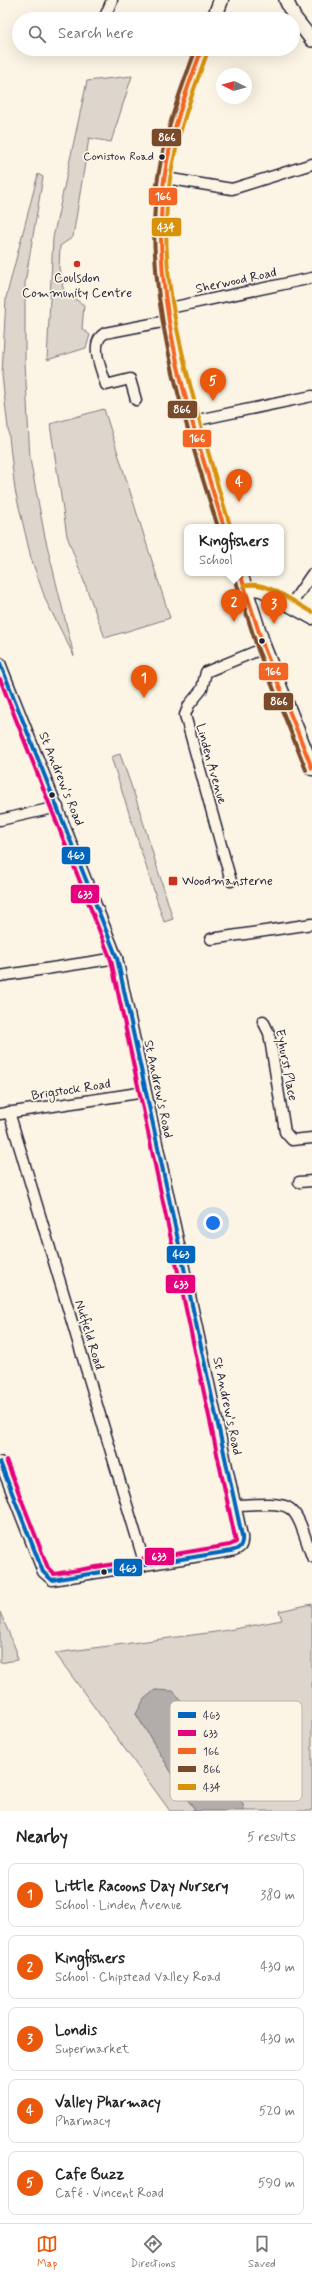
<!DOCTYPE html>
<html lang="en">
<head>
<meta charset="utf-8">
<style>
  :root { --surface:#fff; --page:#f2f2f2; --text:#222; --muted:#767676; --line:#e0e0e0; --accent:#ea580c }
  body { margin:0; font-family:Mynerve,sans-serif; background:var(--page); color:var(--text) }
  .compass { position:absolute; left:216px; top:68px; width:36px; height:36px; border-radius:50%; background:var(--surface); box-shadow:0 4px 16px #0002; rotate:275deg }
  .you { position:absolute; left:213px; top:1223px; width:14px; height:14px; margin:-10px; border:3px solid #fff; border-radius:50%; background:#1a73e8; box-shadow:0 0 0 6px #1a73e833 }
  .badge { display:grid; place-items:center; width:26px; height:26px; border-radius:50%; background:var(--accent); color:#fff; font-size:13px; font-weight:700 }
  .pin { position:absolute; translate:-50% -33px; filter:drop-shadow(0 1px 2px #0008) }
  .pin::after { content:''; position:absolute; top:21px; width:14px; height:12px; background:inherit; clip-path:polygon(0 0,100% 0,50% 100%) }
  .popup { position:absolute; left:184px; top:524px; width:100px; height:52px; box-sizing:border-box; display:grid; place-content:center; border-radius:8px; background:var(--surface); filter:drop-shadow(0 1px 3px #0005); font-size:13px; white-space:nowrap; color:var(--muted) }
  .popup b { font-size:15px; color:var(--text) }
  .popup::after { content:''; position:absolute; left:50%; top:100%; margin-left:-8px; border:8px solid transparent; border-top-color:var(--surface) }
  .list { margin:0; padding:0; list-style:none }
  h2 { display:flex; justify-content:space-between; align-items:center; height:52px; margin:0; padding:0 16px; font-size:17px }
  h2 small { font-size:13px; font-weight:400; color:var(--muted) }
  .list li { display:grid; grid-template-columns:26px 1fr auto; gap:12px; align-items:center; box-sizing:border-box; height:64px; margin:0 8px 8px; padding:0 8px; border:1px solid var(--line); border-radius:8px }
  .list b { display:block; font-size:15px; white-space:nowrap }
  .list p { margin:0; font-size:13px; white-space:nowrap; color:var(--muted) }
  .list em { font-size:13px; font-style:normal; color:var(--muted) }
  .icon { flex:none; width:22px; height:22px; fill:none; stroke:currentColor; stroke-width:2; stroke-linecap:round; stroke-linejoin:round }
  .map { position:relative; flex:none; width:312px; height:1811px; overflow:hidden }
  .search { position:absolute; background:var(--surface); box-shadow:0 4px 16px #0002; left:12px; right:12px; top:12px; height:44px; display:flex; align-items:center; gap:10px; box-sizing:border-box; padding:0 14px; border-radius:22px; color:var(--muted); font-size:15px }
  .sheet { height:412px; background:var(--surface) }
  nav { display:flex; justify-content:space-around; align-items:center; box-sizing:border-box; height:56px; border-top:1px solid var(--line); background:var(--surface); font-size:11px; color:var(--muted) }
  nav a { display:grid; justify-items:center; gap:2px }
  nav .on { color:var(--accent) }
  .map>svg:first-child { display:block }
  .green { fill:#dcd6cc; stroke:#7f7c84 }
  .water { fill:#b2adab; stroke:#78757e }
  .lines { fill:none; stroke-linecap:round; stroke-linejoin:round }
  .minor-casing { stroke:#22223b; stroke-width:13 }
  .tertiary-casing { stroke:#22223b; stroke-width:16 }
  .secondary-casing { stroke:#22223b; stroke-width:17 }
  .minor { stroke:#fcf5e5; stroke-width:10 }
  .tertiary { stroke:#fcf5e5; stroke-width:13 }
  .secondary { stroke:#fcf5e5; stroke-width:14 }
  .bus-1-casing { stroke:#fcf5e5; stroke-width:7 }
  .bus-2-casing { stroke:#fcf5e5; stroke-width:7 }
  .bus-3-casing { stroke:#fcf5e5; stroke-width:7 }
  .bus-4-casing { stroke:#fcf5e5; stroke-width:7 }
  .bus-5-casing { stroke:#fcf5e5; stroke-width:7 }
  .bus-1 { stroke:#0065bd; stroke-width:4 }
  .bus-2 { stroke:#e5007d; stroke-width:4 }
  .bus-3 { stroke:#f26522; stroke-width:4 }
  .bus-4 { stroke:#7a4b2a; stroke-width:4 }
  .bus-5 { stroke:#d79209; stroke-width:4 }
  .bus-dot { fill:#22223b; stroke:#fcf5e5; stroke-width:1.5 }
  .poi-dot { fill:#c8321e; stroke:#fcf5e5; stroke-width:1.5 }
  .labels { text-anchor:middle; dominant-baseline:central; stroke-width:3.5; stroke-linejoin:round; paint-order:stroke }
  .bus-label { font-size:12px; fill:#22223b; stroke:#fcf5e5; text-anchor:end }
  .poi-label { font-size:13px; fill:#22223b; stroke:#fcf5e5 }
  .street-label { font-size:13px; fill:#22223b; stroke:#fcf5e5 }
  .key { fill:#fcf5e5; stroke:#bbb6b2; stroke-width:1 }
  .key-label { font-size:11px; fill:#22223b }
  .line-badge { stroke:#fcf5e5; stroke-width:1.5 }
  .badge-label { font-size:11px; text-anchor:middle; font-weight:bold; fill:#fff }
</style>
</head>
<body>
<div class="map">
<svg width="312" height="1811" viewBox="0 0 312 1811">
  <rect width="100%" height="100%" fill="#fcf5e5"/>
  <filter id="ink" filterUnits="userSpaceOnUse"><feTurbulence type="fractalNoise" baseFrequency=".025" numOctaves="2"/><feDisplacementMap in="SourceGraphic" scale="8" xChannelSelector="R" yChannelSelector="G"/><feConvolveMatrix kernelMatrix="1 2 1 2 8 2 1 2 1" color-interpolation-filters="sRGB"/></filter>
  <g filter="url(#ink)">
    <g class="green">
      <polygon points="132,76 111,142 89,138 73,237 60,246 59,268 64,292 84,305 82,329 90,335 86,348 47,360 53,238 87,81"/>
      <polygon points="38,174 43,177 25,283 25,362 30,459 45,537 74,656 46,601 31,558 15,490 2,375 6,298"/>
      <polygon points="104,409 170,618 105,638 67,536 50,424"/>
      <polygon points="120,754 137,802 173,919 164,922 111,757"/>
      <polygon points="312,1604 312,1811 244,1811 243,1805 161,1691 155,1690 136,1714 195,1811 170,1811 55,1653 223,1631 282,1620 279,1611"/>
      <polygon points="0,1612 16,1650 17,1660 0,1663"/>
    </g>
    <polygon class="water" points="155,1690 173,1691 179,1698 243,1805 244,1811 195,1811 136,1714 144,1699"/>
    <g class="lines">
      <defs>
        <g id="minor">
          <polyline points="104,19 112,0"/>
          <polyline points="165,178 232,189 312,164"/>
          <polyline points="165,309 312,278"/>
          <path d="M136,400L130,379L106,385C102,370 88,343 105,333L167,321"/>
          <polyline points="193,421 312,396"/>
          <polyline points="246,592 252,590 261,591 312,619"/>
          <polyline points="290,606 312,574"/>
          <path d="M0,663L117,958L242,1536C243,1545 241,1549 231,1551L52,1580L43,1572L0,1462"/>
          <polyline points="0,820 58,807"/>
          <polyline points="231,881 185,715 189,705 202,689 206,672 264,648"/>
          <polyline points="211,939 312,924"/>
          <polyline points="0,976 117,958"/>
          <polyline points="263,1021 269,1033 285,1132 292,1140 312,1138"/>
          <polyline points="9,1112 145,1565"/>
          <polyline points="0,1114 145,1092"/>
          <polyline points="299,1182 312,1181"/>
          <path d="M235,1505C297,1503 292,1498 312,1557"/>
        </g>
        <polyline id="tertiary" points="286,0 294,17 312,40"/>
        <g id="secondary">
          <polyline points="214,19 221,0"/>
          <path d="M202,49C186,91 171,134 164,179C152,265 171,341 194,423C204,458 213,493 224,527"/>
          <polyline points="240,573 264,648 312,768"/>
        </g>
      </defs>
      <use href="#minor" class="minor-casing"/>
      <use href="#tertiary" class="tertiary-casing"/>
      <use href="#secondary" class="secondary-casing"/>
      <use href="#minor" class="minor"/>
      <use href="#tertiary" class="tertiary"/>
      <use href="#secondary" class="secondary"/>
      <defs>
        <path id="bus-1" d="M0,663L117,958L242,1536C243,1545 240,1549 231,1551L52,1580L43,1572L0,1462"/>
        <polyline id="bus-2" points="0,679 111,960 236,1542 230,1545 54,1574 48,1568 6,1460"/>
        <g id="bus-3">
          <path d="M202,49C186,91 170,135 164,180C149,295 190,418 224,527"/>
          <polyline points="240,573 264,648 312,768"/>
        </g>
        <g id="bus-4">
          <path d="M196,49C180,91 165,133 158,177C141,288 184,421 218,527"/>
          <polyline points="234,575 258,650 306,770"/>
        </g>
        <g id="bus-5">
          <path d="M208,51C192,93 177,135 170,179C157,262 179,346 201,426C210,459 219,492 230,525"/>
          <path d="M244,586C266,579 293,602 312,612"/>
        </g>
      </defs>
      <use href="#bus-1" class="bus-1-casing"/>
      <use href="#bus-2" class="bus-2-casing"/>
      <use href="#bus-3" class="bus-3-casing"/>
      <use href="#bus-4" class="bus-4-casing"/>
      <use href="#bus-5" class="bus-5-casing"/>
      <use href="#bus-1" class="bus-1"/>
      <use href="#bus-2" class="bus-2"/>
      <use href="#bus-3" class="bus-3"/>
      <use href="#bus-4" class="bus-4"/>
      <use href="#bus-5" class="bus-5"/>
    </g>
  </g>
  <g class="bus-dot">
    <circle cx="162" cy="157" r="3.5"/>
    <circle cx="262" cy="641" r="3.5"/>
    <circle cx="52" cy="795" r="3.5"/>
    <circle cx="104" cy="1572" r="3.5"/>
  </g>
  <g class="poi-dot">
    <circle cx="77" cy="264" r="4"/>
    <rect x="168" y="876" width="10" height="10" rx="2"/>
  </g>
  <g class="labels">
    <g class="bus-label">
      <text x="154" y="157">Coniston Road</text>
    </g>
    <g class="poi-label">
      <text x="77" y="278">Coulsdon<tspan x="77" dy="15">Community Centre</tspan></text>
      <text x="182" y="881" text-anchor="start">Woodmansterne</text>
    </g>
    <g class="street-label">
      <text transform="translate(236 281) rotate(-12)">Sherwood Road</text>
      <text transform="translate(211 764) rotate(74)">Linden Avenue</text>
      <text transform="translate(61 779) rotate(68)">St Andrew's Road</text>
      <text transform="translate(286 1065) rotate(79)">Eyhurst Place</text>
      <text transform="translate(158 1089) rotate(78)">St Andrew's Road</text>
      <text transform="translate(71 1090) rotate(-9)">Brigstock Road</text>
      <text transform="translate(89 1335) rotate(73)">Nutfield Road</text>
      <text transform="translate(227 1406) rotate(78)">St Andrew's Road</text>
    </g>
  </g>
  <rect x="170" y="1701" width="132" height="100" rx="6" class="key"/>
  <rect x="178" y="1712" width="18" height="6" fill="#0065bd"/>
  <rect x="178" y="1730" width="18" height="6" fill="#e5007d"/>
  <rect x="178" y="1748" width="18" height="6" fill="#f26522"/>
  <rect x="178" y="1766" width="18" height="6" fill="#7a4b2a"/>
  <rect x="178" y="1784" width="18" height="6" fill="#d79209"/>
  <g class="key-label">
    <text x="203" y="1719">463</text>
    <text x="203" y="1737">633</text>
    <text x="203" y="1755">166</text>
    <text x="203" y="1773">866</text>
    <text x="203" y="1791">434</text>
  </g>
  <g class="line-badge">
    <rect x="151" y="128" width="31" height="19" rx="4" fill="#7a4b2a"/>
    <rect x="148" y="187" width="30" height="19" rx="4" fill="#f26522"/>
    <rect x="151" y="217" width="31" height="20" rx="4" fill="#d79209"/>
    <rect x="167" y="400" width="31" height="19" rx="4" fill="#7a4b2a"/>
    <rect x="182" y="429" width="30" height="19" rx="4" fill="#f26522"/>
    <rect x="258" y="662" width="31" height="19" rx="4" fill="#f26522"/>
    <rect x="263" y="692" width="31" height="19" rx="4" fill="#7a4b2a"/>
    <rect x="61" y="846" width="30" height="19" rx="4" fill="#0065bd"/>
    <rect x="70" y="884" width="30" height="20" rx="4" fill="#e5007d"/>
    <rect x="166" y="1245" width="30" height="19" rx="4" fill="#0065bd"/>
    <rect x="165" y="1274" width="31" height="20" rx="4" fill="#e5007d"/>
    <rect x="144" y="1547" width="31" height="19" rx="4" fill="#e5007d"/>
    <rect x="113" y="1558" width="30" height="19" rx="4" fill="#0065bd"/>
  </g>
  <g class="badge-label">
    <text x="167" y="141">866</text>
    <text x="163" y="200">166</text>
    <text x="166" y="231">434</text>
    <text x="182" y="413">866</text>
    <text x="197" y="442">166</text>
    <text x="273" y="675">166</text>
    <text x="279" y="705">866</text>
    <text x="76" y="859">463</text>
    <text x="85" y="898">633</text>
    <text x="181" y="1258">463</text>
    <text x="181" y="1288">633</text>
    <text x="159" y="1560">633</text>
    <text x="128" y="1572">463</text>
  </g>
</svg>
<svg class="compass" viewBox="-18 -18 36 36"><path d="M0-13l5 13h-10z" fill="#e53935"/><path d="M0 13l5-13h-10z" fill="#767676"/></svg>
<div class="you"></div>
<div class="pin badge" style="left:144px;top:698px">1</div>
<div class="pin badge" style="left:234px;top:622px">2</div>
<div class="popup"><b>Kingfishers</b>School</div>
<div class="pin badge" style="left:274px;top:624px">3</div>
<div class="pin badge" style="left:239px;top:502px">4</div>
<div class="pin badge" style="left:213px;top:401px">5</div>
<div class="search"><svg class="icon" aria-label="search" viewBox="0 0 24 24"><circle cx="10" cy="10" r="6"/><path d="M15 15l6 6"/></svg>Search here</div>
</div>
<section class="sheet">
<h2>Nearby<small>5 results</small></h2>
<ul class="list">
<li><span class="badge">1</span><div><b>Little Racoons Day Nursery</b><p>School · Linden Avenue</p></div><em>380 m</em></li>
<li><span class="badge">2</span><div><b>Kingfishers</b><p>School · Chipstead Valley Road</p></div><em>430 m</em></li>
<li><span class="badge">3</span><div><b>Londis</b><p>Supermarket</p></div><em>430 m</em></li>
<li><span class="badge">4</span><div><b>Valley Pharmacy</b><p>Pharmacy</p></div><em>520 m</em></li>
<li><span class="badge">5</span><div><b>Cafe Buzz</b><p>Café · Vincent Road</p></div><em>590 m</em></li>
</ul>
</section>
<nav>
<a class="on"><svg class="icon" aria-label="map" viewBox="0 0 24 24"><path d="M3 6l6-2 6 2 6-2v14l-6 2-6-2-6 2zM9 4v14M15 6v14"/></svg>Map</a>
<a><svg class="icon" aria-label="directions" viewBox="0 0 24 24"><path d="M12 3l9 9-9 9-9-9zM9 14v-3h6M13 9l2 2-2 2"/></svg>Directions</a>
<a><svg class="icon" aria-label="saved" viewBox="0 0 24 24"><path d="M7 4h10v16l-5-4-5 4z"/></svg>Saved</a>
</nav>
</body>
</html>
